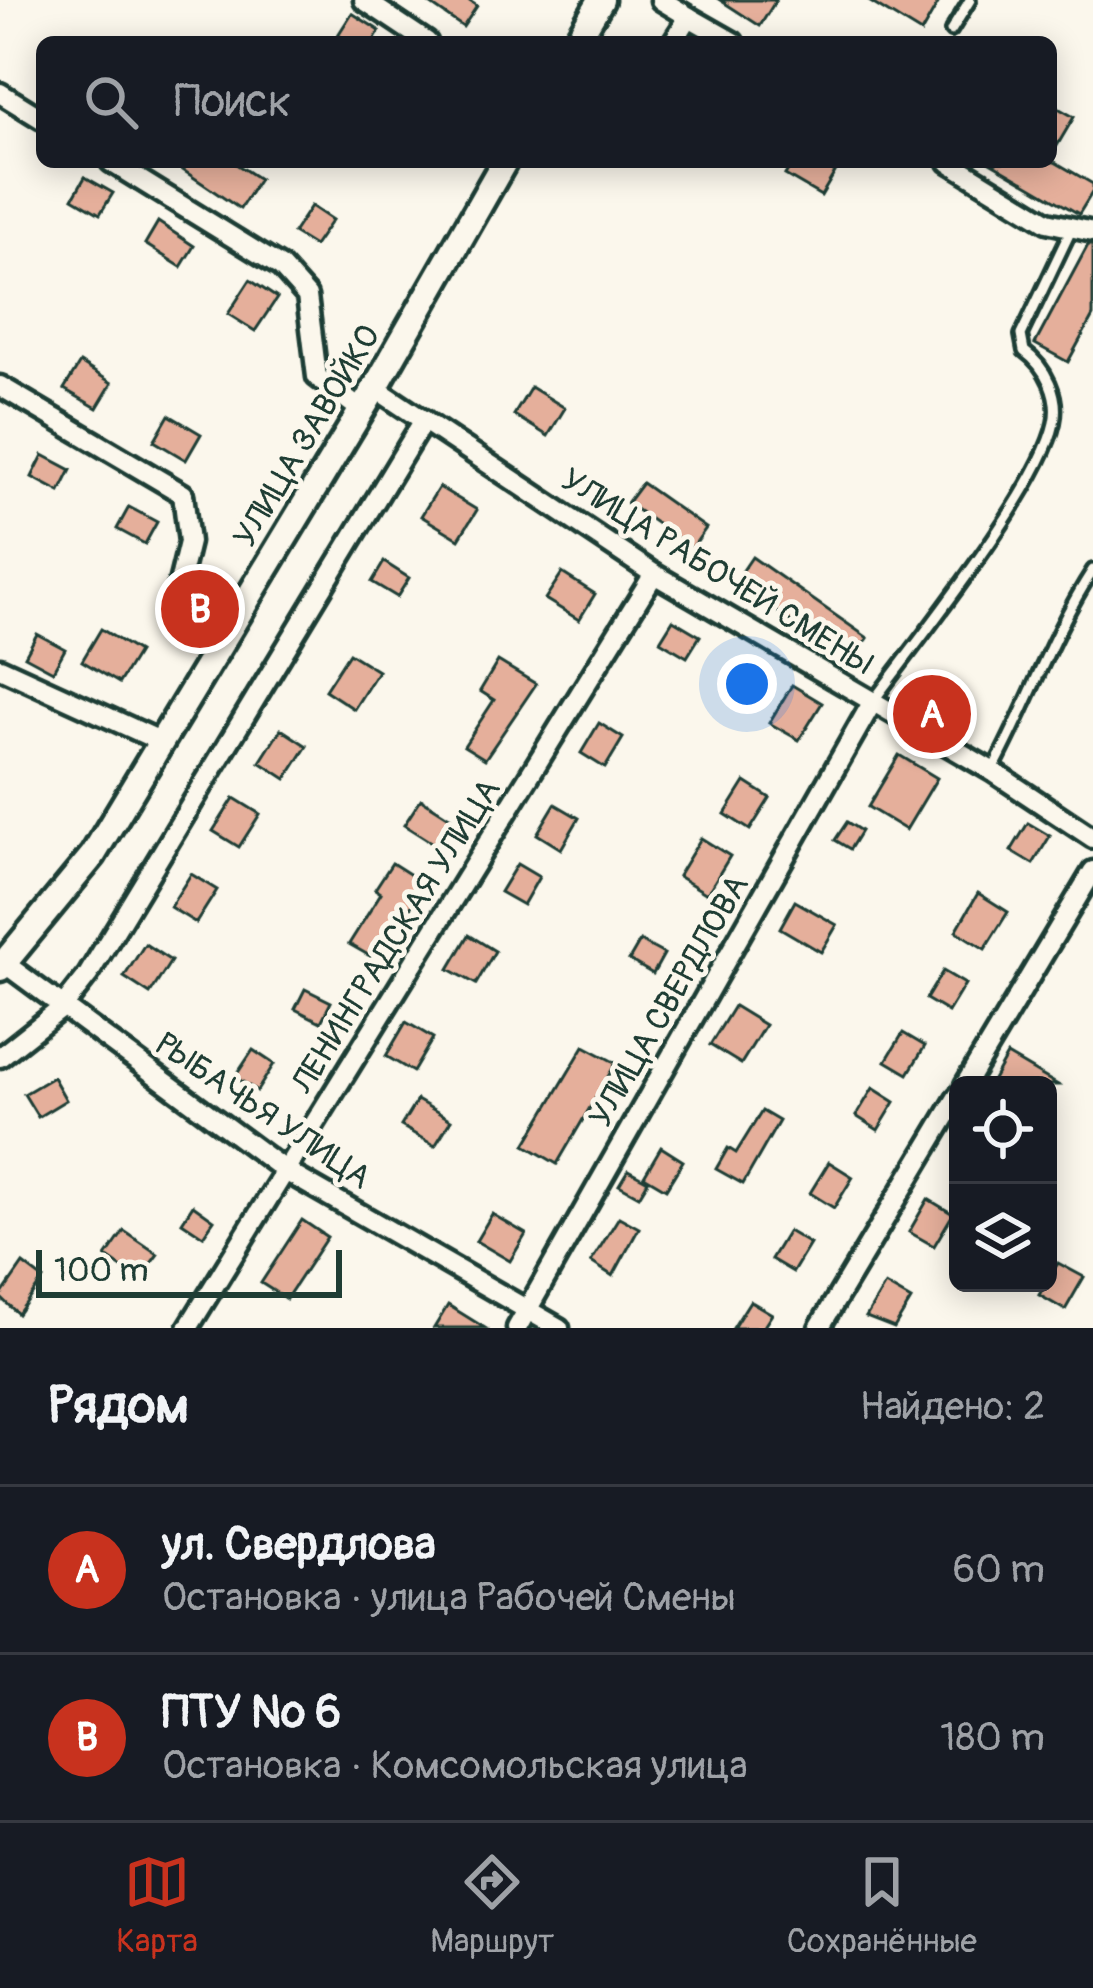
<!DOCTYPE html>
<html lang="ru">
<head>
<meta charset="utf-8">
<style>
  :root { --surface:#171b24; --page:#242831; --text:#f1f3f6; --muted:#9ea1a6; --line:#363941; --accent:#c8321e }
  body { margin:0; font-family:Pangolin,sans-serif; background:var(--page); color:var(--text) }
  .controls { position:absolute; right:36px; bottom:36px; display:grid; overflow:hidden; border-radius:18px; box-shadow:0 6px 30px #0003 }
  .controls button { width:108px; height:108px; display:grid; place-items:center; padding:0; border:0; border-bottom:3px solid var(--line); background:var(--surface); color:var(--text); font:60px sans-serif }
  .scale { position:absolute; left:36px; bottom:30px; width:306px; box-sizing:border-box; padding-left:12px; border:6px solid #1f3d34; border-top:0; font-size:33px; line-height:42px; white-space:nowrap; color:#1f3d34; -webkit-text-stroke:9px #fbf7ec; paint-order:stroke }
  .you { position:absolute; left:747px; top:684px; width:42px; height:42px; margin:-30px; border:9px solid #fff; border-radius:50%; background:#1a73e8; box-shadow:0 0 0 18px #1a73e833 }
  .badge { display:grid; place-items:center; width:78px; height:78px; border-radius:50%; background:var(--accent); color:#fff; font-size:39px; font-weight:700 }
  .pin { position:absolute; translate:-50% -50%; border:6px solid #fff; box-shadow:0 3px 12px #0006 }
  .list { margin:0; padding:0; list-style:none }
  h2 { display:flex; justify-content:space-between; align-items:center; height:156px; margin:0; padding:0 48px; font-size:51px }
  h2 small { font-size:39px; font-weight:400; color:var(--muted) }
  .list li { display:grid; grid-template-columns:78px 1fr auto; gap:36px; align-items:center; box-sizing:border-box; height:168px; padding:0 48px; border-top:3px solid var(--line) }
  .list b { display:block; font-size:45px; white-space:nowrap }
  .list p { margin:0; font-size:39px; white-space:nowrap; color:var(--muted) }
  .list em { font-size:39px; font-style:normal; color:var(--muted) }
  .icon { flex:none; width:66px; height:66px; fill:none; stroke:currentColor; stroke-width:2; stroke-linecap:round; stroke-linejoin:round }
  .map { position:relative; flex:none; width:1093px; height:1328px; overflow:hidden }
  .search { position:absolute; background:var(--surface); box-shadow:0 6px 30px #0003; left:36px; right:36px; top:36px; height:132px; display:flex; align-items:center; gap:30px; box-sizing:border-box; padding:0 42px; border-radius:18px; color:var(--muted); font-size:45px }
  .sheet { height:492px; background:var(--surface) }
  nav { display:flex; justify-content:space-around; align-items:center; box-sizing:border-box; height:168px; border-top:3px solid var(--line); background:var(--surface); font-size:33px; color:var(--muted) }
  nav a { display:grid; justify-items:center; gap:6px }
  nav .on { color:var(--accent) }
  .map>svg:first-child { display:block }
  .building { fill:#e5af9b; stroke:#1f3d34; stroke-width:3 }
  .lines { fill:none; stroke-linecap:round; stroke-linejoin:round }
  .lane-casing { stroke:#1f3d34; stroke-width:18 }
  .street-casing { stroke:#1f3d34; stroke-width:27 }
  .secondary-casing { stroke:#1f3d34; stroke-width:33 }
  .lane { stroke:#fbf7ec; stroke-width:9 }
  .street { stroke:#fbf7ec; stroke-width:18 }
  .secondary { stroke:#fbf7ec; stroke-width:24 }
  .labels { text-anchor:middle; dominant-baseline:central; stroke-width:10; stroke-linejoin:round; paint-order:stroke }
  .street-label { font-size:33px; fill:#1f3d34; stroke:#fbf7ec }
</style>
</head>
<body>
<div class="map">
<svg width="1093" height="1328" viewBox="0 0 1093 1328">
  <rect width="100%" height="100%" fill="#fbf7ec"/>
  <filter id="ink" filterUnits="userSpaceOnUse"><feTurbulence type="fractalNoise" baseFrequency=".00833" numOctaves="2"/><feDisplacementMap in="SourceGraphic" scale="24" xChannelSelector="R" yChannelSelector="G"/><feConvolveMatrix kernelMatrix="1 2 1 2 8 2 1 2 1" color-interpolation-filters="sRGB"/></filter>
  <g filter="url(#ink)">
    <g class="building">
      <polygon points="424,0 468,0 477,6 463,27"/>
      <polygon points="720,0 776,0 760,26"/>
      <polygon points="867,0 940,0 921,33"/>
      <polygon points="352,13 380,31 373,42 349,42 338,35"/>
      <polygon points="1051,104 1074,117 1051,156"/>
      <polygon points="171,162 233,162 259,179 240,209"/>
      <polygon points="793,162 841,162 821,196 785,175"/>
      <polygon points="990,162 1055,162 1093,184 1093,191 1079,214"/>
      <polygon points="85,177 113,193 100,214 73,198"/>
      <polygon points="311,206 332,220 314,246 293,233"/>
      <polygon points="158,222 194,246 181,267 145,244"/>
      <polygon points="1088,245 1093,245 1093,316 1068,362 1035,344"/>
      <polygon points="250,280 277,298 255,331 228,314"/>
      <polygon points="80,363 112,383 97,408 64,389"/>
      <polygon points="531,387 565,408 548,436 514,415"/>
      <polygon points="169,415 201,434 186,460 154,441"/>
      <polygon points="43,455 71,470 60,492 32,477"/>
      <polygon points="642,483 706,528 692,548 627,503"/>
      <polygon points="439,487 477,510 459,539 421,516"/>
      <polygon points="129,507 157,522 145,544 117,529"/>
      <polygon points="752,557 868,638 850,663 735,582"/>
      <polygon points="384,562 409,578 397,597 372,582"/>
      <polygon points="562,573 595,594 579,620 545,599"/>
      <polygon points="673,620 700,636 687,657 660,641"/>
      <polygon points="101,629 138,652 119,683 82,661"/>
      <polygon points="37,634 65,649 53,671 25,656"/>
      <polygon points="349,653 378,671 354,709 325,690"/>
      <polygon points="498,661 536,684 485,759 464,746 494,700 480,691"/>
      <polygon points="792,685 822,703 799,740 769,723"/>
      <polygon points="599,723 623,738 605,768 581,753"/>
      <polygon points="281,729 307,746 286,779 260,762"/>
      <polygon points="899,755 937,778 906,830 868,807"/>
      <polygon points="745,782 770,798 750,830 725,814"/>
      <polygon points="234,798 260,814 239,847 213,831"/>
      <polygon points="421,799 454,820 437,846 404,825"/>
      <polygon points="555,804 579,818 561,849 537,834"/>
      <polygon points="847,822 861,831 850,849 835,840"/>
      <polygon points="1028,823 1050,836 1033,864 1011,851"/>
      <polygon points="701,838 730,856 707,894 678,876"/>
      <polygon points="392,863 425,884 409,910 402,906 370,956 349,944 381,893 375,889"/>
      <polygon points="517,864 539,877 523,905 500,892"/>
      <polygon points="191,874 217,890 196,923 170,907"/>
      <polygon points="978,893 1008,912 985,949 956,931"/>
      <polygon points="795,901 837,925 821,952 780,928"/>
      <polygon points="469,935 495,951 476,984 449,969"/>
      <polygon points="640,941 664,954 653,974 629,960"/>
      <polygon points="145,944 171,961 150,994 124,977"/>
      <polygon points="943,971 965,984 948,1012 926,999"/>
      <polygon points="305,989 331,1002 321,1022 295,1009"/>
      <polygon points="734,1006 765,1025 741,1064 710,1045"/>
      <polygon points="406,1022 433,1038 413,1072 386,1056"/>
      <polygon points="903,1033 925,1046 908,1074 886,1061"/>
      <polygon points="584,1046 616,1063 557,1164 525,1145"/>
      <polygon points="253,1050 274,1064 257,1091 235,1077"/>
      <polygon points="1007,1055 1058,1085 990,1085"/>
      <polygon points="53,1077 66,1100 38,1117 24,1094"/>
      <polygon points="873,1088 895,1102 878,1130 856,1116"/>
      <polygon points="417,1100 451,1120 435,1146 401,1126"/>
      <polygon points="762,1111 779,1121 743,1184 716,1169 728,1148 736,1153"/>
      <polygon points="661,1147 683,1161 666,1189 644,1176"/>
      <polygon points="829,1162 853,1177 834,1208 810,1193"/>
      <polygon points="628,1170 648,1181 639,1196 619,1185"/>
      <polygon points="928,1199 953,1214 934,1246 909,1232"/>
      <polygon points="193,1205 214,1220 203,1236 182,1222"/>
      <polygon points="492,1214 526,1234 510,1261 476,1241"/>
      <polygon points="619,1217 639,1228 613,1276 591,1262"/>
      <polygon points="302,1220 327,1237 286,1299 261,1283"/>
      <polygon points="124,1231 158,1254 139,1280 106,1257"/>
      <polygon points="788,1231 810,1244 793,1272 771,1259"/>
      <polygon points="1058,1263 1084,1277 1065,1310 1039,1295"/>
      <polygon points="23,1264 43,1279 18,1314 0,1297"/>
      <polygon points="885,1285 911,1300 894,1328 866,1317"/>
      <polygon points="750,1301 772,1314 763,1328 733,1328"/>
      <polygon points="448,1305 485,1328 434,1328"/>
    </g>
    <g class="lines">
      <defs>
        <g id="lane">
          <polyline points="951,31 970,0"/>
          <path d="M874,700C918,640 1040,489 1054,423C1060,396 1046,367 1024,351L1021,335L1071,230"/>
          <path d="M992,771C1028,705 1052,633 1093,570"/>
        </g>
        <g id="street">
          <polyline points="364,0 427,42"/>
          <polyline points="661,0 689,17"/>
          <polyline points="673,42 689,17 733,42"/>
          <polyline points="0,93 42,119"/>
          <polyline points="111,162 281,267 307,296 317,377 361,410"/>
          <polyline points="949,162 1047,222 1093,232"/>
          <polyline points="0,386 183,494 189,542 172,612 216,651"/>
          <polyline points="375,388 654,574 992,771 1093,838"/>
          <polyline points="0,668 162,742"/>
          <polyline points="0,960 287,1172 559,1328"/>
          <polyline points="0,1057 62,1008 88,975 424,420"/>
          <polyline points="965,1085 1093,871"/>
          <polyline points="188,1328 654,574"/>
          <polyline points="517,1328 872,703"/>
          <polyline points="819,1328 958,1096"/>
        </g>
        <g id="secondary">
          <polyline points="576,42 601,0"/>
          <polyline points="0,968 93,855 375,388 504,162"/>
        </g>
      </defs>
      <use href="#lane" class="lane-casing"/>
      <use href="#street" class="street-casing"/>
      <use href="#secondary" class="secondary-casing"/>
      <use href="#lane" class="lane"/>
      <use href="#street" class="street"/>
      <use href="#secondary" class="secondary"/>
    </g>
  </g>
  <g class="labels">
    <g class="street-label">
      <text transform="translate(307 436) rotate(-59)">УЛИЦА ЗАВОЙКО</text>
      <text transform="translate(717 572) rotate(32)">УЛИЦА РАБОЧЕЙ СМЕНЫ</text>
      <text transform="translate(396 936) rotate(-58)">ЛЕНИНГРАДСКАЯ УЛИЦА</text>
      <text transform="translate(669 1001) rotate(-60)">УЛИЦА СВЕРДЛОВА</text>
      <text transform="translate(263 1111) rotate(34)">РЫБАЧЬЯ УЛИЦА</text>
    </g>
  </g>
</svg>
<div class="controls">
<button><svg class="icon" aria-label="locate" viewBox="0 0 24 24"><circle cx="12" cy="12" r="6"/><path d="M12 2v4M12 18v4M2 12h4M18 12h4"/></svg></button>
<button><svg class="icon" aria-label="layers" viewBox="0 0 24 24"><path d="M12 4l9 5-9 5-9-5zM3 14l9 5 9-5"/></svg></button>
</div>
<div class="scale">100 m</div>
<div class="you"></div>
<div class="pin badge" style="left:932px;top:714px">A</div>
<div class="pin badge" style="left:200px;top:609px">B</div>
<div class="search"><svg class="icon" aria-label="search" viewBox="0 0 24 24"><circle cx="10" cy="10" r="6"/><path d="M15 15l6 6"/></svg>Поиск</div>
</div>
<section class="sheet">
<h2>Рядом<small>Найдено: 2</small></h2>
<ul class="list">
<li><span class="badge">A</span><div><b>ул. Свердлова</b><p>Остановка · улица Рабочей Смены</p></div><em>60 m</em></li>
<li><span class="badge">B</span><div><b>ПТУ № 6</b><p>Остановка · Комсомольская улица</p></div><em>180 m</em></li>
</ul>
</section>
<nav>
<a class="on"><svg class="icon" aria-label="map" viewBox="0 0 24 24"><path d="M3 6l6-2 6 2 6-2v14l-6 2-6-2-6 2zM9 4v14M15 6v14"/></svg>Карта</a>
<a><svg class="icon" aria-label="directions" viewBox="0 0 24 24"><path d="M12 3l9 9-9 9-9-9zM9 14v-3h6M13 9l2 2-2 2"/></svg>Маршрут</a>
<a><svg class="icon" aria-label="saved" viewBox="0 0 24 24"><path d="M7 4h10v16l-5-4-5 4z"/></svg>Сохранённые</a>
</nav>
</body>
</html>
